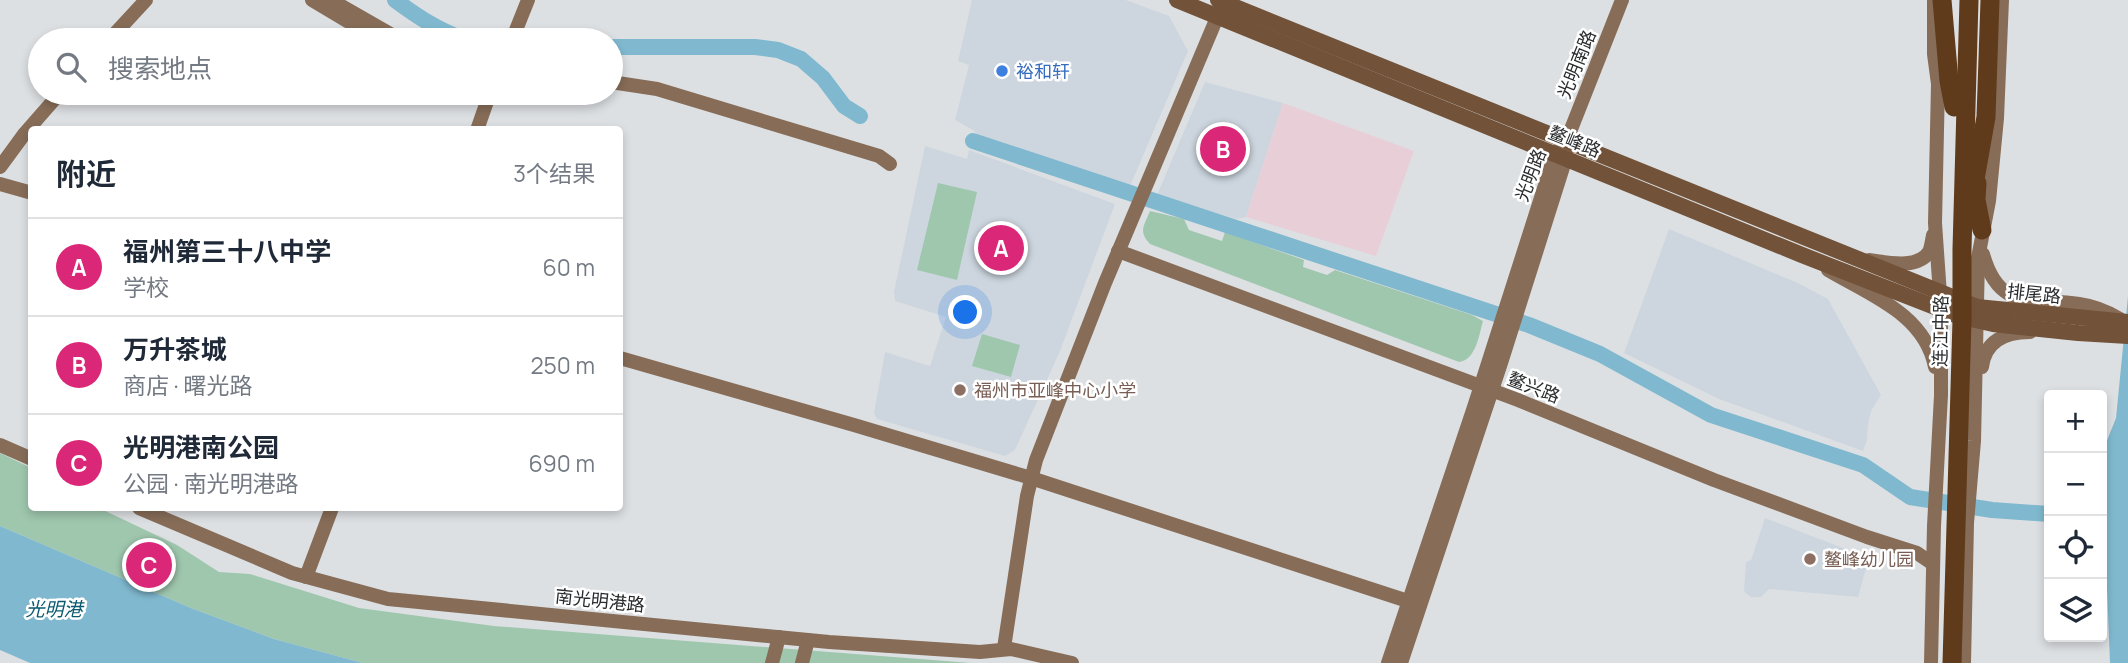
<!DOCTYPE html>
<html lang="zh">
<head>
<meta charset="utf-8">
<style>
  :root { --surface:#fff; --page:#f6f6f7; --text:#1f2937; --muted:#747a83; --line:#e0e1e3; --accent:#db2777 }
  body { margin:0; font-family:Manrope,"Noto Sans SC",sans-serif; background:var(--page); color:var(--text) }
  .controls { position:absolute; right:21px; bottom:21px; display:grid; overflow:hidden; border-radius:7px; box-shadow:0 4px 10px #0003 }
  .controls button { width:63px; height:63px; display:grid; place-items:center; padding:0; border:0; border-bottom:2px solid var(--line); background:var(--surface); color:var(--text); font:35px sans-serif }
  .you { position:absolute; left:966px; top:313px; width:24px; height:24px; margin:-18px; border:5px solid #fff; border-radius:50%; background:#1a73e8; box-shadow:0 0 0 10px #1a73e833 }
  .badge { display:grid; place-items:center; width:46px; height:46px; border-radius:50%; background:var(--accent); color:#fff; font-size:23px; font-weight:700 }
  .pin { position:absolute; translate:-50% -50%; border:4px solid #fff; box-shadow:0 2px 7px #0006 }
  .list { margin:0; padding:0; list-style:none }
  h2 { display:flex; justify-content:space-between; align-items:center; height:91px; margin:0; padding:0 28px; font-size:30px }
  h2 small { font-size:23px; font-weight:400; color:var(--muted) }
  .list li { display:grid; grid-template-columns:46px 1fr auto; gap:21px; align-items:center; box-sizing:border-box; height:98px; padding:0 28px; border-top:2px solid var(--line) }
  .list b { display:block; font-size:26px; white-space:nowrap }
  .list p { margin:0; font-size:23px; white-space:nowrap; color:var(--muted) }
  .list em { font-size:23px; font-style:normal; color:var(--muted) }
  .icon { flex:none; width:38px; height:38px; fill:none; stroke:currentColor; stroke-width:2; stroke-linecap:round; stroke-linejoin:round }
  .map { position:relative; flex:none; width:2128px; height:663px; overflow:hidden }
  .search { position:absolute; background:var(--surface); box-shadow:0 4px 10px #0003; left:28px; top:28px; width:595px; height:77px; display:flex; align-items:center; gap:18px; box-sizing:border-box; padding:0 24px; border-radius:38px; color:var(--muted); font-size:26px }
  .panel { position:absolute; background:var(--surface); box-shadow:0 4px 10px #0003; left:28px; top:126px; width:595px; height:385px; border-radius:7px }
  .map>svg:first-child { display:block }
  .built { fill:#cdd6df }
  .industrial { fill:#e8ced6 }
  .green { fill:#9fc7ae }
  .water { fill:#80b9cf }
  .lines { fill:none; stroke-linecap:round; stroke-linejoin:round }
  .river { stroke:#80b9cf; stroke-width:16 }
  .secondary { stroke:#876d58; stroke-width:14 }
  .primary { stroke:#725238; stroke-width:16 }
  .highway { stroke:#5f3b1c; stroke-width:19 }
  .shop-dot { fill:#3f7fe0; stroke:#fff; stroke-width:2.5 }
  .education-dot { fill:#8d6e63; stroke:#fff; stroke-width:2.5 }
  .labels { text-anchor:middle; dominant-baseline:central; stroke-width:5; stroke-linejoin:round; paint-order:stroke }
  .street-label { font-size:18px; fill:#292b2c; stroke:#fff }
  .shop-label { font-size:18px; fill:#366cbe; stroke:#fff; text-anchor:start }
  .education-label { font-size:18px; fill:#785e54; stroke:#fff; text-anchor:start }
  .water-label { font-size:19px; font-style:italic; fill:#095970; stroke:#fff }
</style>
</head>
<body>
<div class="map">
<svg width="2128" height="663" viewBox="0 0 2128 663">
  <rect width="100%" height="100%" fill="#dde0e3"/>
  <g class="built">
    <polygon points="972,0 1126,0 1169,16 1188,51 1130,186 978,135 973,130 955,120 969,65 958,61"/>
    <polygon points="1205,82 1283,103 1246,217 1236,219 1157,195"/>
    <polygon points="925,146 967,159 969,150 1115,204 1060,351 1015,450 1005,456 877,419 874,413 885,352 930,366 946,317 895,301 894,292"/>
    <polygon points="1669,229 1798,283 1828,299 1881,395 1871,411 1868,424 1867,440 1863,451 1719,399 1624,353"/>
    <polygon points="1765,518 1869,558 1858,597 1769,589 1761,597 1751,597 1747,594 1744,591 1746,562 1751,560"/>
  </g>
  <polygon class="industrial" points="1283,103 1414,151 1376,256 1246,217"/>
  <g class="green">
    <polygon points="938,183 977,192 957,280 917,270"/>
    <path d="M1150,211L1184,219L1189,230L1222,241L1225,232L1304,260L1303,267L1327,275L1335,270L1472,315L1483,321C1479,335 1476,360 1459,362L1150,244C1138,231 1144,226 1150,211Z"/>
    <polygon points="982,334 1020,345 1011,377 972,366"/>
    <polygon points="0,453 31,468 32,508 99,508 177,545 219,572 250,574 359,608 494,626 971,663 363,663 274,639 191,608 0,526"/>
  </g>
  <g class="water">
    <polygon points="2128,296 2128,663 2110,663 2105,538 2102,516 2102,465 2106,443 2116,418"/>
    <polygon points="0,526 191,608 274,639 363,663 30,663 0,650"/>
  </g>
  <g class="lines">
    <g class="river">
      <path d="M395,0C418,17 439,31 466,40"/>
      <polyline points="611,47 755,47 778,50 801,59 823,78 844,106 860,116"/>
      <polyline points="973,141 1529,325 1600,354 1711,415 1863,465 1910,497 1992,510 2049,514"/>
    </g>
    <g class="secondary">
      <polyline points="312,0 379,40"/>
      <polyline points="331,0 401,40"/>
      <polyline points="109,40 146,0"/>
      <polyline points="512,40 528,0"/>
      <polyline points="611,82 657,89 879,156 890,164"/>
      <polyline points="477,130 490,93"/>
      <polyline points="0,167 25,133 60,93"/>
      <polyline points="0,184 32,193"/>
      <polyline points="1118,251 1518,400 1714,480 1867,537 1917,553 1933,564"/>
      <path d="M1983,254C1999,312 2032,297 2079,304C2094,306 2108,312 2120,319"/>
      <path d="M1869,260C1886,262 1917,270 1929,252C1931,248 1932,240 1933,235"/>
      <path d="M1828,270C1870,295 1925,314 1935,367"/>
      <polyline points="620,358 854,425 1031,478 1420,605"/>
      <path d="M1982,367C1985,341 2005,332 2030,332"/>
      <polyline points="0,445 32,459"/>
      <polyline points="139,508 292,573 388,599 829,642 980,652 1011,649 1072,663"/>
      <polyline points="306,577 332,508"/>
      <polyline points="1004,648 1027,496 1036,460 1105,283 1221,8"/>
      <polyline points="772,663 779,637"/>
      <polyline points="802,663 808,640"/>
      <polyline points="1388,663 1474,407 1555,154 1563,146"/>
      <polyline points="1401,663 1501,363 1566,158 1566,142 1622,0"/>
      <polyline points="1931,663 1934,526 1941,395 1941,309 1935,223 1938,84 1934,54 1934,0"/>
      <polyline points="1964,663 1967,523 1974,441 1978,258 1989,201 1997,118 2002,0"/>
    </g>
    <g class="primary">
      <polyline points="1177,0 1802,255 1958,316 1993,324 2078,333 2128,336"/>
      <polyline points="1218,0 1977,307 2128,322"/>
    </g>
    <g class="highway">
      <polyline points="1942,0 1949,81 1954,107"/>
      <polyline points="1977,183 1976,200 1982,230"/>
      <polyline points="1972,196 1986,117 1990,0"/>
      <polyline points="1952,663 1962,320 1962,249 1969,0"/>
    </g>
  </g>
  <circle class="shop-dot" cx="1002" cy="71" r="7"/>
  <g class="education-dot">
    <circle cx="960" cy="390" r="7"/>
    <circle cx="1810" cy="559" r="7"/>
  </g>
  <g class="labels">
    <g class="street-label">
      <text transform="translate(1576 64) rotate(-68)">光明南路</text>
      <text transform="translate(1575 141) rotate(22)">鳌峰路</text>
      <text transform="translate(1530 175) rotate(-69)">光明路</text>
      <text transform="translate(2034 293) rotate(6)">排尾路</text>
      <text transform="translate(1940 331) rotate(-89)">连江中路</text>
      <text transform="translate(1534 387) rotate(21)">鳌兴路</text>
      <text transform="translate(600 600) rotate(6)">南光明港路</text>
    </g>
    <g class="shop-label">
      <text x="1016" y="71">裕和轩</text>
    </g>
    <g class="education-label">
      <text x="974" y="390">福州市亚峰中心小学</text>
      <text x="1824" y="559">鳌峰幼儿园</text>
    </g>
    <g class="water-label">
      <text x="54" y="609">光明港</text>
    </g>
  </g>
</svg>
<div class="controls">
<button>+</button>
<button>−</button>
<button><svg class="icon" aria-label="locate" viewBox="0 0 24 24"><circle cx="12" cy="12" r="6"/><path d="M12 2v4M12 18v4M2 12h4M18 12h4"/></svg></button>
<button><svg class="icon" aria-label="layers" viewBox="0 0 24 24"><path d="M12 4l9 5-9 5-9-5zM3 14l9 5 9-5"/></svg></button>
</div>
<div class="you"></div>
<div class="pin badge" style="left:1001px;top:248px">A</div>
<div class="pin badge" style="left:1223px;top:149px">B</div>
<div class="pin badge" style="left:149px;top:565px">C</div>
<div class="search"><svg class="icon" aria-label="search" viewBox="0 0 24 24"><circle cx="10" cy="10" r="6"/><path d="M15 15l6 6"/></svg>搜索地点</div>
<section class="panel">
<h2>附近<small>3个结果</small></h2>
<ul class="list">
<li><span class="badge">A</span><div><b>福州第三十八中学</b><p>学校</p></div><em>60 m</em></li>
<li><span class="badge">B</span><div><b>万升茶城</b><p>商店 · 曙光路</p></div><em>250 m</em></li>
<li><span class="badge">C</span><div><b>光明港南公园</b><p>公园 · 南光明港路</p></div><em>690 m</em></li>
</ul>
</section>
</div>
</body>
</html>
